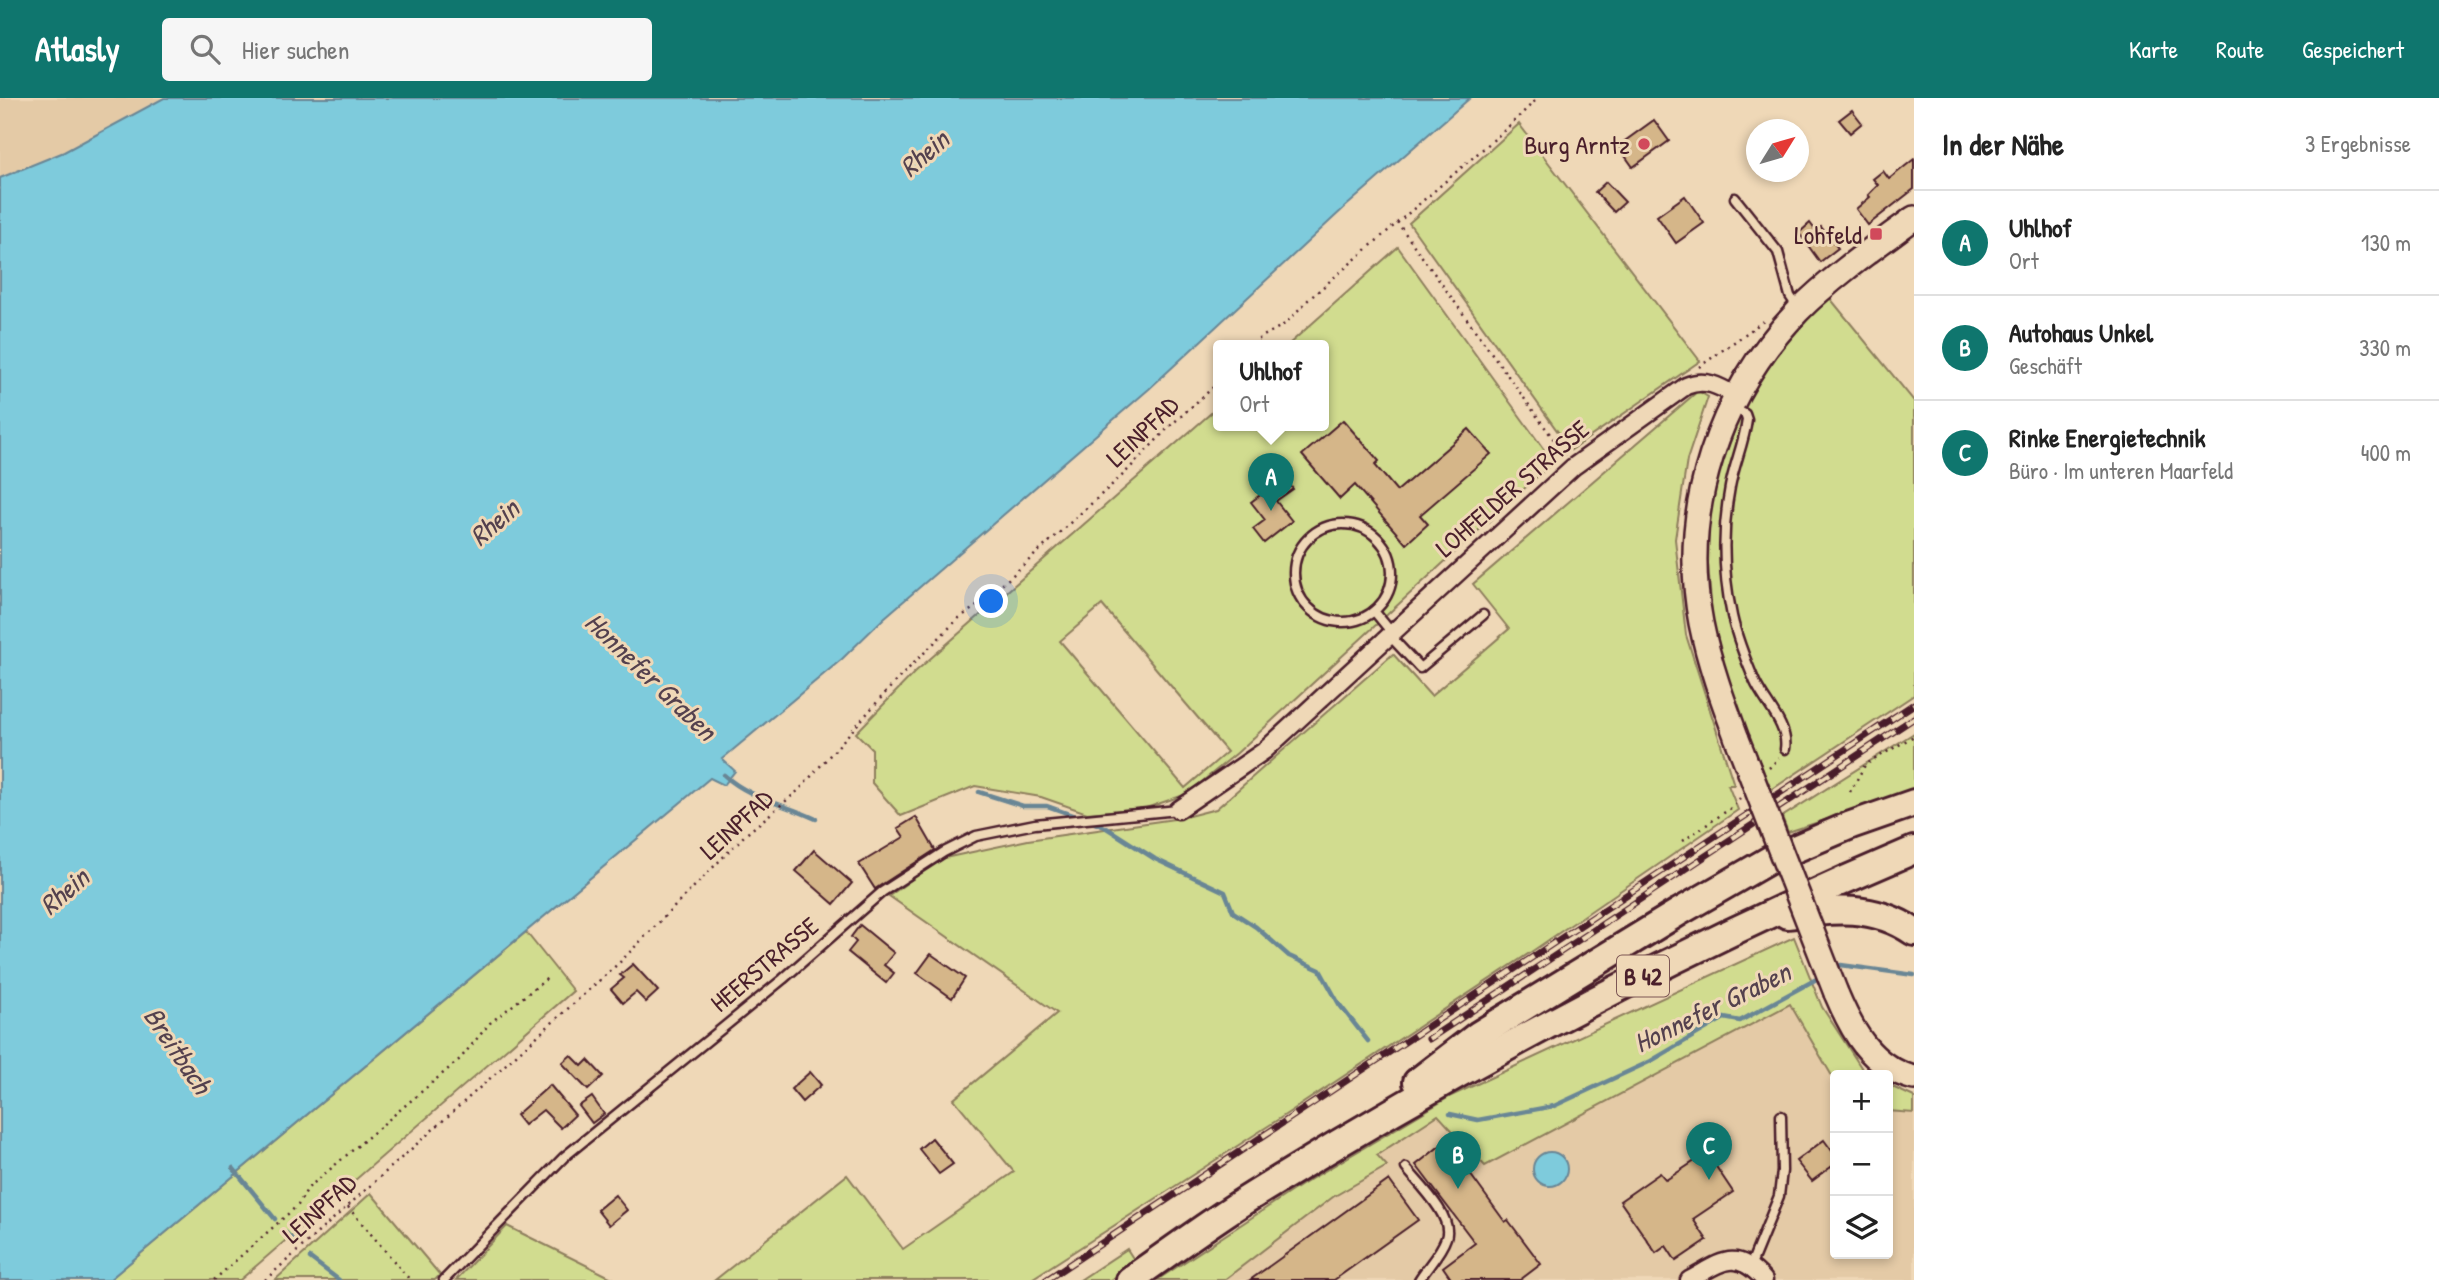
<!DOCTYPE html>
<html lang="de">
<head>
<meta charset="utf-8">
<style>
  :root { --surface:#fff; --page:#f6f6f6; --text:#222; --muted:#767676; --line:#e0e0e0; --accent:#0f766e }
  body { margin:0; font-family:"Patrick Hand",sans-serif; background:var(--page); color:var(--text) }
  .controls { position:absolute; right:21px; bottom:21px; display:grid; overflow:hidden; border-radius:7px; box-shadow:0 4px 10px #0003 }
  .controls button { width:63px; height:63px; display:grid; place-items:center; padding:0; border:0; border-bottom:2px solid var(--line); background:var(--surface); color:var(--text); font:35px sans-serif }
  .compass { position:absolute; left:1746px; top:21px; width:63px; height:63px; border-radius:50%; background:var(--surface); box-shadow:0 4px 10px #0003; rotate:53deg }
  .you { position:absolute; left:992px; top:504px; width:24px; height:24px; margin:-18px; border:5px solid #fff; border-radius:50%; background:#1a73e8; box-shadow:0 0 0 10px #1a73e833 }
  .badge { display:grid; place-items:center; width:46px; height:46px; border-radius:50%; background:var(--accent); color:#fff; font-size:23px; font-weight:700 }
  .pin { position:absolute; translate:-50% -58px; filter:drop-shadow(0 2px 4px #0008) }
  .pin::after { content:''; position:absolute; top:37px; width:24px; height:21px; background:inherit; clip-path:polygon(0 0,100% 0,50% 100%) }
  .popup { position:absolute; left:1213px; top:242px; width:116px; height:91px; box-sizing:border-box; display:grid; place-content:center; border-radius:7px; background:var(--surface); filter:drop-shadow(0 2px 5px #0005); font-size:23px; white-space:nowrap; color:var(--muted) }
  .popup b { font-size:26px; color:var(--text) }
  .popup::after { content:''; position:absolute; left:50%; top:100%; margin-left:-14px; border:14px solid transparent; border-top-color:var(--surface) }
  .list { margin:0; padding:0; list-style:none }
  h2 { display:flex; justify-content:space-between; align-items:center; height:91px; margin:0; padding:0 28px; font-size:30px }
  h2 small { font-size:23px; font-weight:400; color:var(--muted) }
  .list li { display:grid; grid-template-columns:46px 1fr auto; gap:21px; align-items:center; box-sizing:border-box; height:105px; padding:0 28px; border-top:2px solid var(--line) }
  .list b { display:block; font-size:26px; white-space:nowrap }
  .list p { margin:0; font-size:23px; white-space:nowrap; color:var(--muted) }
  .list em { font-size:23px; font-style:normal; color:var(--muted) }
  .icon { flex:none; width:38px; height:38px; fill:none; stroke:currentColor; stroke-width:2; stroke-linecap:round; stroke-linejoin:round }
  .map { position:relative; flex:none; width:1914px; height:1182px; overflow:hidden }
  header { display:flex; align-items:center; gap:42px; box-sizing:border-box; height:98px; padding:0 35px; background:var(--accent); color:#fff }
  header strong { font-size:33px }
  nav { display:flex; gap:38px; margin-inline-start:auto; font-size:24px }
  .search { width:490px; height:63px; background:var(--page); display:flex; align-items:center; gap:18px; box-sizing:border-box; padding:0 24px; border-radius:7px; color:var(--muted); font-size:26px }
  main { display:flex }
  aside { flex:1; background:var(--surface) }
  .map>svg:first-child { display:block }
  .built { fill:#e4caa6 }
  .green { fill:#d1dc8f; stroke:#8e7e5d; stroke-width:2; fill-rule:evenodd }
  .water { fill:#7ecbdc; stroke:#698695; stroke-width:2 }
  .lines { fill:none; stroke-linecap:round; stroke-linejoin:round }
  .stream { stroke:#698695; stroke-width:4.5 }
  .building { fill:#d5b689; stroke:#4a1f2b; stroke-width:2 }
  .lane-casing { stroke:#4a1f2b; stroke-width:13 }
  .street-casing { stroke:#4a1f2b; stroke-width:21 }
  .secondary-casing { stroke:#4a1f2b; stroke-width:28 }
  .primary-casing { stroke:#4a1f2b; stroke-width:32 }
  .path { stroke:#4a1f2b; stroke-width:2.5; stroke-dasharray:2 5; stroke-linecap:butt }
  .lane { stroke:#efd8b7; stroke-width:8 }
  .street { stroke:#efd8b7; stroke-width:16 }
  .secondary { stroke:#efd8b7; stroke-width:23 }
  .primary { stroke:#efd8b7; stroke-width:26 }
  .rail-casing { stroke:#4a1f2b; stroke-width:7 }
  .rail { stroke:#efd8b7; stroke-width:4.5; stroke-dasharray:13; stroke-linecap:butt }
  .secondary-bridge-casing { stroke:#4a1f2b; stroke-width:28; stroke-linecap:butt }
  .secondary-bridge { stroke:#efd8b7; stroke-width:23 }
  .poi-dot { fill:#d1495b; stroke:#efd8b7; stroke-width:2.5 }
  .labels { text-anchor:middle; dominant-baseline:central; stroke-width:6; stroke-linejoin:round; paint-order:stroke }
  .shield { fill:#efd8b7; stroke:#7c5655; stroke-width:2 }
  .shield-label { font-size:24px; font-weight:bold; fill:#4a1f2b }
  .poi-label { font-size:26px; fill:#4a1f2b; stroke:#efd8b7; text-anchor:end }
  .street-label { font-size:26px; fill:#4a1f2b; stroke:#efd8b7 }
  .water-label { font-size:28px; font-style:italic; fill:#54414e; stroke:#efd8b7 }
</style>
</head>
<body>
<header>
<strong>Atlasly</strong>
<div class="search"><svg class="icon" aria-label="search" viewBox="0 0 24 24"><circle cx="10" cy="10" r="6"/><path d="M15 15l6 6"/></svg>Hier suchen</div>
<nav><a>Karte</a><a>Route</a><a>Gespeichert</a></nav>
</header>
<main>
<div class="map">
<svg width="1914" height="1182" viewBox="0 0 1914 1182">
  <rect width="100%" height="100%" fill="#efd8b7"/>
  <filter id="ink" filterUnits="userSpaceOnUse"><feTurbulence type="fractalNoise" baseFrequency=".0143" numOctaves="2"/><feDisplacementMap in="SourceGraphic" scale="14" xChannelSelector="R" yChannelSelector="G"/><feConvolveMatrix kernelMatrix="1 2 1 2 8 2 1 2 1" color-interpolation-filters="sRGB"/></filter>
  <g filter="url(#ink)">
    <g class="built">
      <polygon points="0,0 164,0 64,54 0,80"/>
      <polygon points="1791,906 1835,983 1835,1156 1888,1156 1888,1013 1914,1015 1914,1182 1224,1182 1333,1099 1386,1068 1376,1057 1438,1017 1485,1068"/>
    </g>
    <g class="green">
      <polygon points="1519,26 1700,263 1571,352 1409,125"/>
      <path d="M1398,149L1553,364L1237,655L1187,696L1146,710L1087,715L1041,699L975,688L901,718L872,685V651L856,635L915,574L1218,309V327H1324V247H1288ZM1102,507L1227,654L1185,690L1060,543Z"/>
      <polygon points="1829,199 1914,303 1914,597 1771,692 1722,571 1712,517 1708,465 1709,419 1719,375 1749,292 1803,220"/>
      <polygon points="1698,293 1708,299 1687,362 1675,441 1686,537 1734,687 1728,687 1738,712 1534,852 1279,1021 1030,1182 715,1182 847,1077 903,1151 1014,1074 954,1001 1057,915 889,798 940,761 1028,742 1181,720 1216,711 1393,556 1431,598 1509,531 1473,486"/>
      <polygon points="1914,635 1914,693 1788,734 1782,719"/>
      <polygon points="526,834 573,893 240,1182 109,1182"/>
      <polygon points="1794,839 1822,909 1866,977 1835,977 1835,983 1790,906 1485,1068 1438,1017 1377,1057 1387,1068 1333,1099 1224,1182 1157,1182 1301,1087 1451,998"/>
      <polygon points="1888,987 1914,999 1914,1015 1888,1013"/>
      <polygon points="371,1095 440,1177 435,1182 275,1182"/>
      <polygon points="507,1128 616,1182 456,1182"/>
      <polygon points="1127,1151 1136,1165 1111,1182 1080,1182"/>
    </g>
    <g class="water">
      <polygon points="164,0 1470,0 1344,110 1149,291 884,520 842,561 722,661 735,673 724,687 710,680 109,1182 0,1182 0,80 64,54"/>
      <circle cx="1550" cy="1071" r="17"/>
    </g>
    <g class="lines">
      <g class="stream">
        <path d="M724,677C750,701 785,706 816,721"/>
        <polyline points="979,694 1023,708 1047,708 1078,719"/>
        <polyline points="1086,722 1105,729 1155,761 1225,794 1233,814 1256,829 1289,858 1320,872 1339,906 1368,943"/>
        <polyline points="1833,871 1841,867 1914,877"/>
        <polyline points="1450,1016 1478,1022 1554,1008 1651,963 1724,920 1740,923 1822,878"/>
        <polyline points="233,1070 275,1121"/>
        <polyline points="286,1135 294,1143"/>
        <polyline points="310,1160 339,1182"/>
      </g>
    </g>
    <g class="building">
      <polygon points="1852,12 1862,25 1850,35 1839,22"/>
      <polygon points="1654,22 1669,43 1633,69 1618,48"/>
      <polygon points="1914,61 1914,91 1868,127 1856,111 1870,99 1868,97 1878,87 1873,81 1883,73 1889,81"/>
      <polygon points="1606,84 1625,104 1614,114 1595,94"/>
      <polygon points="1685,98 1704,125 1676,145 1657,118"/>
      <polygon points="1810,125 1816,133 1821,129 1838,150 1820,164 1799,135"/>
      <polygon points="1343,322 1379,363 1375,367 1397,393 1469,331 1491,356 1420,417 1428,426 1406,446 1355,387 1340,401 1302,357"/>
      <polygon points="1284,379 1293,391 1276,403 1292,423 1264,445 1253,431 1265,422 1251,404"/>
      <polygon points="916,719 935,752 875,791 859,766 904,739 898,730"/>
      <polygon points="814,752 852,785 834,806 796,773"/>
      <polygon points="860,827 894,855 884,867 894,875 886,885 848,854 856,844 851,839"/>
      <polygon points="931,856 965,880 952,900 917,875"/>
      <polygon points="633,866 658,893 646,904 636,894 623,905 611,891 624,880 620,877"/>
      <polygon points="571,957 582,968 588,962 603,978 588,992 562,965"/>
      <polygon points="810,974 821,987 802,1004 791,991"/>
      <polygon points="550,987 575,1017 561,1030 543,1012 524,1027 516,1017"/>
      <polygon points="592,999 604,1016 592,1025 579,1008"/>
      <polygon points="932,1040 953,1066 939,1076 919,1051"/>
      <polygon points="1824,1042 1835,1057 1835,1066 1812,1083 1796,1063"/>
      <polygon points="1446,1043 1505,1124 1508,1122 1541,1166 1520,1182 1452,1182 1443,1169 1475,1145 1416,1067"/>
      <polygon points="1707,1055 1733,1094 1693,1121 1707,1142 1676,1163 1666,1148 1656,1155 1620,1103 1660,1075 1666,1082"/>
      <polygon points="1389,1082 1418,1122 1334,1182 1250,1182"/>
      <polygon points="615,1097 627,1112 609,1127 597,1112"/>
    </g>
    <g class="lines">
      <defs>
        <g id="lane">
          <polyline points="1735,100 1778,154 1790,198 1798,210"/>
          <path d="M1733,310L1745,316L1747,322C1744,345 1734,367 1730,389C1722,431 1723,476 1732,518C1737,541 1746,563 1755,584C1764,604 1789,628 1785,651"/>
          <circle cx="1343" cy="475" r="49"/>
          <polyline points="1374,513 1392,535"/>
          <polyline points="1390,538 1420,570 1483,517"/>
          <path d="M1406,1070C1419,1086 1454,1119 1446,1140C1441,1155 1427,1169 1419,1182"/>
          <polyline points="1750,1169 1779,1098 1782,1073 1781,1018"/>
          <polyline points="444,1182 564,1059 783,881 882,794 944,754 976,738 1035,726 1178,712"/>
        </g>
        <g id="street">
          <path d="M1178,712L1264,653L1573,369L1686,288C1705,280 1719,288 1736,298"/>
          <path d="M1689,1182C1721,1165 1735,1149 1764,1182"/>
        </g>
        <g id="secondary">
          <path d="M1737,641C1723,603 1709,565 1701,525C1679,411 1719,296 1798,213C1833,178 1875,149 1914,120"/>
          <path d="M1836,895C1852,933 1871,969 1914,980"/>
        </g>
        <g id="primary">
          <path d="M1787,817C1832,811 1874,806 1914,834"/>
          <polyline points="1417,984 1478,937 1679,814 1771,761 1851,727 1914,705"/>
          <path d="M1130,1182C1170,1154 1210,1124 1252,1098C1464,966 1684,849 1914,752"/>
        </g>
      </defs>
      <use href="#lane" class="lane-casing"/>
      <use href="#street" class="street-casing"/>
      <use href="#secondary" class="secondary-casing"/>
      <use href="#primary" class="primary-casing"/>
      <g class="path">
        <polyline points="1397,124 1565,357"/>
        <polyline points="1254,247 1260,240 1285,226 1308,202 1506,31 1538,0"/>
        <polyline points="1699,269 1765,222"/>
        <polyline points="1769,670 1779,660"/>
        <polyline points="1850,694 1865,667 1914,638"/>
        <polyline points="1683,743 1731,710 1740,700"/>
        <polyline points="348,1109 410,1182"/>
        <polyline points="214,1182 298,1107 308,1090 460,961 490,925 549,879"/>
        <polyline points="265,1182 620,864 744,738 799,692 896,583 959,520 983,504 1125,375 1170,328 1218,285"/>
      </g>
      <use href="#lane" class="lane"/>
      <use href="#street" class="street"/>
      <use href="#secondary" class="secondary"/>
      <use href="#primary" class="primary"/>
      <defs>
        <g id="rail">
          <polyline points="1429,941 1914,620"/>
          <polyline points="1046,1182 1914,606"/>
        </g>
      </defs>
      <use href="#rail" class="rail-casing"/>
      <use href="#rail" class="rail"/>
      <defs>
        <polyline id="secondary-bridge" points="1737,641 1836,895"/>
      </defs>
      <use href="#secondary-bridge" class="secondary-bridge-casing"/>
      <use href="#secondary-bridge" class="secondary-bridge"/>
    </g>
  </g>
  <g class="poi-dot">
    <circle cx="1644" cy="46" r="7"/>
    <rect x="1869" y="129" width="14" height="14" rx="3.5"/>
  </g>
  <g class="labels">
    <rect class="shield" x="1617" y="857.5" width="52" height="41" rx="5"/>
    <g class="shield-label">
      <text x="1643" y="878">B 42</text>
    </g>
    <g class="poi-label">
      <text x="1630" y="46">Burg Arntz</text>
      <text x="1862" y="136">Lohfeld</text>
    </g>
    <g class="street-label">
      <text transform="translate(1142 333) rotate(-44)">LEINPFAD</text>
      <text transform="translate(1512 390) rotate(-41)">LOHFELDER STRASSE</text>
      <text transform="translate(736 726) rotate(-43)">LEINPFAD</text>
      <text transform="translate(764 866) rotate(-40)">HEERSTRASSE</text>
      <text transform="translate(319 1110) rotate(-42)">LEINPFAD</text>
    </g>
    <g class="water-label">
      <text transform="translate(924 55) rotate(-41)">Rhein</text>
      <text transform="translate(494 424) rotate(-41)">Rhein</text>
      <text transform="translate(651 578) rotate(44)">Honnefer Graben</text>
      <text transform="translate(64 793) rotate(-41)">Rhein</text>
      <text transform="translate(1712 909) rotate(-26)">Honnefer Graben</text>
      <text transform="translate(178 952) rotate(56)">Breitbach</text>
    </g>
  </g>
</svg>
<div class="controls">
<button>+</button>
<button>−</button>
<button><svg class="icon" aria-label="layers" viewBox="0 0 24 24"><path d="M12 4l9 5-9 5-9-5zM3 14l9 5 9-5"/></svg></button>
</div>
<svg class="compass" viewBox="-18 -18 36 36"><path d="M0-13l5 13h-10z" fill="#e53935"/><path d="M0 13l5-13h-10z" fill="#767676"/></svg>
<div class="you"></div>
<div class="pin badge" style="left:1271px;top:413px">A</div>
<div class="popup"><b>Uhlhof</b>Ort</div>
<div class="pin badge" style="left:1458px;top:1091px">B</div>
<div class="pin badge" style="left:1709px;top:1082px">C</div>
</div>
<aside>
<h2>In der Nähe<small>3 Ergebnisse</small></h2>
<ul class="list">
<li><span class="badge">A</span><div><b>Uhlhof</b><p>Ort</p></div><em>130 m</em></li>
<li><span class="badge">B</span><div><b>Autohaus Unkel</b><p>Geschäft</p></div><em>330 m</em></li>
<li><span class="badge">C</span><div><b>Rinke Energietechnik</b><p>Büro · Im unteren Maarfeld</p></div><em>400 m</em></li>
</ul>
</aside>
</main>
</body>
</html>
